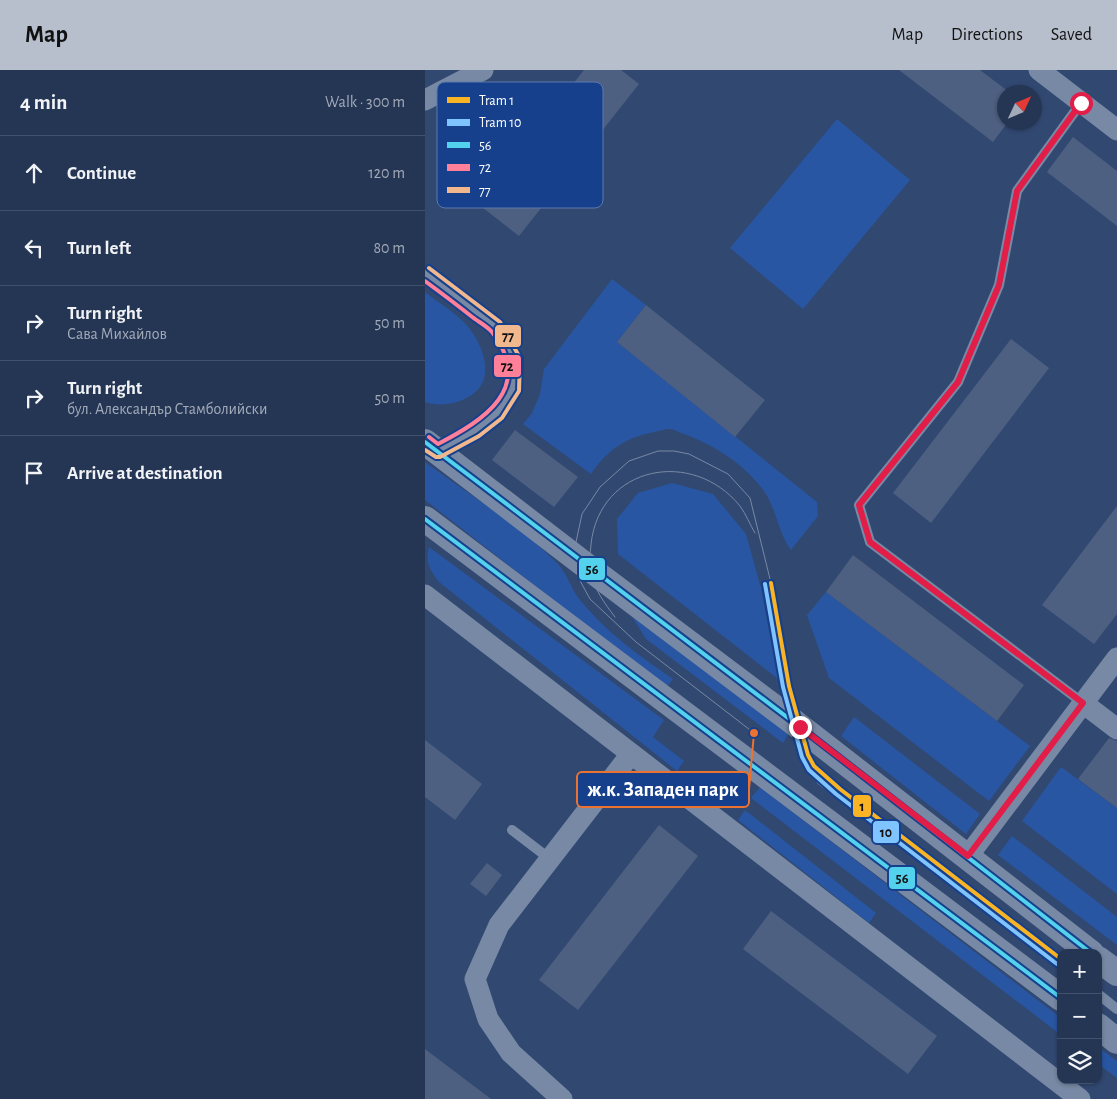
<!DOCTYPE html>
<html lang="en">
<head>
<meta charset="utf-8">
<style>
  :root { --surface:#253655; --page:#31415f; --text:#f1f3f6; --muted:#a3abb9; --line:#42506c; --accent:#b7bfcd }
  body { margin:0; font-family:"Alegreya Sans",sans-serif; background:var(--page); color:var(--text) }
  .controls { position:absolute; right:15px; bottom:15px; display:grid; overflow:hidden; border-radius:10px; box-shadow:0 1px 4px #0004 }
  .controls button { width:45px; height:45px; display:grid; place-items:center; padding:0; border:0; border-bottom:1px solid var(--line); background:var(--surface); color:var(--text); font:25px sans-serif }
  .compass { position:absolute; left:572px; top:15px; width:45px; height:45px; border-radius:50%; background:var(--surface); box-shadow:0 1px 4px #0004; rotate:46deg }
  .stop { position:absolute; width:15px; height:15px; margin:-11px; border:4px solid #e11d48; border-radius:50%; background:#fff }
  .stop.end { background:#e11d48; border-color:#fff; box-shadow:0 1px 5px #0008 }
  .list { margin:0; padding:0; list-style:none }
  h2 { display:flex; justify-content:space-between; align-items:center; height:65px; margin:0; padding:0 20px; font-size:21px }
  h2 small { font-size:16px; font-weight:400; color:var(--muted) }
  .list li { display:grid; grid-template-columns:32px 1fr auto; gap:15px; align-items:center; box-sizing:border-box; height:75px; padding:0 20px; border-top:1px solid var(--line) }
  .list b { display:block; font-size:19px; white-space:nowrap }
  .list p { margin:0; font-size:16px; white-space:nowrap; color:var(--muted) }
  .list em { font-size:16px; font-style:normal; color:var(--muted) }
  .icon { flex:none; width:28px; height:28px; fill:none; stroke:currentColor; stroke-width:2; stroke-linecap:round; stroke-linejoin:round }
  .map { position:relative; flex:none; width:692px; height:1029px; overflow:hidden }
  header { display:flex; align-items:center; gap:30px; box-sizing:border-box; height:70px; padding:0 25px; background:var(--accent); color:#111 }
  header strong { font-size:24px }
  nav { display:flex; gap:28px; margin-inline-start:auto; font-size:18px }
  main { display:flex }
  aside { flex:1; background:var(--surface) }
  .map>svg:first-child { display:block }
  .green { fill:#2956a2 }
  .building { fill:#4e6081 }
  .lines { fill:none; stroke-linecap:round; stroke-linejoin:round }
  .service { stroke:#7889a5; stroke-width:10 }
  .minor { stroke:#7889a5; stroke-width:21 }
  .tertiary { stroke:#7889a5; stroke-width:26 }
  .tram { stroke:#7989a4; stroke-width:1 }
  .bus-1-casing { stroke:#16408c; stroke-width:8 }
  .bus-2-casing { stroke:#16408c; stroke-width:8 }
  .bus-3-casing { stroke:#16408c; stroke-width:8 }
  .bus-1 { stroke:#53d2ee; stroke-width:4 }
  .bus-2 { stroke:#ff8098; stroke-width:4 }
  .bus-3 { stroke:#f1b78d; stroke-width:4 }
  .tram-1-casing { stroke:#16408c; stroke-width:8 }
  .tram-2-casing { stroke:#16408c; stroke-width:8 }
  .tram-1 { stroke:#f9b426; stroke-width:4 }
  .tram-2 { stroke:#80c4ff; stroke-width:4 }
  .route { stroke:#e11d48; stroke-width:6 }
  .key { fill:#16408c; stroke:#5c79ae; stroke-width:1 }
  .key-label { font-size:14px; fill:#fff }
  .leader { fill:none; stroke:#eb7230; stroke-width:2 }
  .callout-dot { fill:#eb7230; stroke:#16408c; stroke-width:2 }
  .callout { fill:#16408c; stroke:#eb7230; stroke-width:2 }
  .callout-label { font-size:20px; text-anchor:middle; font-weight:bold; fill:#fff }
  .line-badge { stroke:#16408c; stroke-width:2 }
  .pale-badge-label { font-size:14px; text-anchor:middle; font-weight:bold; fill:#111 }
</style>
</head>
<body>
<header>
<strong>Map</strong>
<nav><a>Map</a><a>Directions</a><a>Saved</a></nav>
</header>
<main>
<aside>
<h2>4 min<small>Walk · 300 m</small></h2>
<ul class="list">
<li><svg class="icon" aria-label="ahead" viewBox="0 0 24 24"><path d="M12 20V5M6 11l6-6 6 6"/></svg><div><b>Continue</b></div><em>120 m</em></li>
<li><svg class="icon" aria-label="left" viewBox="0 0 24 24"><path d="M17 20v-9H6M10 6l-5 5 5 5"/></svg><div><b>Turn left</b></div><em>80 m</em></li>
<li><svg class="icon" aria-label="right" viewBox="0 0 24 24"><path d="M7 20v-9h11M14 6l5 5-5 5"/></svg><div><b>Turn right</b><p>Сава Михайлов</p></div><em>50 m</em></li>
<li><svg class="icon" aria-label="right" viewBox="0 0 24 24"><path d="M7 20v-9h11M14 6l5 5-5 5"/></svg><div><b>Turn right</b><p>бул. Александър Стамболийски</p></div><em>50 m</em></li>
<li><svg class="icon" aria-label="arrive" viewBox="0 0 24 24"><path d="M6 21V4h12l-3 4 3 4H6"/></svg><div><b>Arrive at destination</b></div></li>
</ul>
</aside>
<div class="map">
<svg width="692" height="1029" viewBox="0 0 692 1029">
  <rect width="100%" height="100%" fill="#314871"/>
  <g class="green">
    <polygon points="412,49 485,110 378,239 305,178"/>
    <path d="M187,209L221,235L192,272L392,432L393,446L366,480C354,465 351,438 339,421C319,394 291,376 259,364C255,363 249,359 245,359C240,359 234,361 230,362C201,367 182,380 166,404L98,354L107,343L115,324L119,299Z"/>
    <path d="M0,222C16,235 39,247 49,265C57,278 63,294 59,309C52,331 19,339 0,332Z"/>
    <path d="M0,392C42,423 97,457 133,494C143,505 146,519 155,530C181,562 213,585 248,609L241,618L0,430Z"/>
    <polygon points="247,413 288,424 321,464 336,518 353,609 193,484 192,449 213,423"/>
    <path d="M4,477L239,650L228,667L259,691L252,701L14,512C5,500 0,492 4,477Z"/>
    <polygon points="401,522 605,676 564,731 404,608 382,545"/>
    <polygon points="203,540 364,663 358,673 221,569"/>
    <polygon points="429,647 555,744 541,764 416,666"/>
    <polygon points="636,697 692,738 692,824 597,751"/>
    <polygon points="335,717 636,948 636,965 326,728"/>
    <polygon points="320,740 451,843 444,853 313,750"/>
    <polygon points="587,766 692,847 692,875 573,785"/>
    <polygon points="673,977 692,991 692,1008 673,994"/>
  </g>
  <g class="building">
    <polygon points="159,0 196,0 214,14 94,166 53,134"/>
    <polygon points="474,0 555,0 584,22 580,22 580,52 583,52 568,72"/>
    <polygon points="648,67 692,101 692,156 622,102"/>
    <polygon points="221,235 340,330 310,367 192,272"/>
    <polygon points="586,269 624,298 506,453 468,423"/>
    <polygon points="90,360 153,407 129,437 67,390"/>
    <polygon points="692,436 692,544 669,574 617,535"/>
    <polygon points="428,485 599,615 572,651 401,522"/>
    <polygon points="684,668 692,671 692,738 653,709"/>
    <polygon points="0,670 57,714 30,750 0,727"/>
    <polygon points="234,755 273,786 153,940 114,910"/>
    <polygon points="62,793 77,805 61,826 45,814"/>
    <polygon points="346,841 512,966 483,1004 318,879"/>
    <polygon points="0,979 66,1029 0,1029"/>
  </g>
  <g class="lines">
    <g class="service">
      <polyline points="656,33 592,121 574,215 533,312 434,435 445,472 658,633"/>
      <polyline points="0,203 71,257 89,288 88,319 72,344 51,361 13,381"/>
      <polyline points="396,710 636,895"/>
      <polyline points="87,760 125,789"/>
      <polyline points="673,924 692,939"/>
    </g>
    <g class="minor">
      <polyline points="614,0 692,60"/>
      <polyline points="0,30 58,0"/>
      <polyline points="0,525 655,1029"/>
      <polyline points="658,633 692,659"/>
      <polyline points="543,786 692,588"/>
      <polyline points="137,1029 86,983 63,949 50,909 74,855 206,684"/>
    </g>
    <g class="tertiary">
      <polyline points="0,372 164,498 375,657 666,883"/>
      <polyline points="0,449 636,928"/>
      <polyline points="673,889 692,903"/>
      <polyline points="673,956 692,971"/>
    </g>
    <g class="tram">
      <path d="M190,547C179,533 169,518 164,500C162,493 166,482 166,474C175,395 268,378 315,436C321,444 325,455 330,463"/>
      <polyline points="329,663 211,572 165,529 153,507 148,486 157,444 175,417 204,391 233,381 249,381 264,384 303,404 325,428 346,513"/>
    </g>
    <defs>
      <g id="bus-1">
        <polyline points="0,372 375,657 666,883"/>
        <polyline points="0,449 636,928"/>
      </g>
      <path id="bus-2" d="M0,211C15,222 31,234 46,246C52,251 62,256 67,262C110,318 59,350 13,374L4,367"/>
      <polyline id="bus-3" points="0,380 11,387 15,387 54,366 77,348 94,321 95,288 75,252 4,198"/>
    </defs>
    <use href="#bus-1" class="bus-1-casing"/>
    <use href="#bus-2" class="bus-2-casing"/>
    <use href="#bus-3" class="bus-3-casing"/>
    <use href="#bus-1" class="bus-1"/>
    <use href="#bus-2" class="bus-2"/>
    <use href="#bus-3" class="bus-3"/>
    <defs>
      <polyline id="tram-1" points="346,513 364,616 383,685 389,696 415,719 636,889"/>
      <polyline id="tram-2" points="340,514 358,617 377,687 384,700 411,724 632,894"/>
    </defs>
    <use href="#tram-1" class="tram-1-casing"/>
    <use href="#tram-2" class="tram-2-casing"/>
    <use href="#tram-1" class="tram-1"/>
    <use href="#tram-2" class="tram-2"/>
  </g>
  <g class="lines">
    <polyline class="route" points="375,657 543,786 658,633 445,472 434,435 533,312 574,215 592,121 656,33"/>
  </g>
  <rect x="12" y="12" width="166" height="126" rx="8" class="key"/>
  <rect x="22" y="27" width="23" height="6" fill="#f9b426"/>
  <rect x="22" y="49" width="23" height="7" fill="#80c4ff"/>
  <rect x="22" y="72" width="23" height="6" fill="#53d2ee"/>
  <rect x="22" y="94" width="23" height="7" fill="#ff8098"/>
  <rect x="22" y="117" width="23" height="6" fill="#f1b78d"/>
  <g class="key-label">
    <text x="54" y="35">Tram 1</text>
    <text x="54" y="57">Tram 10</text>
    <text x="54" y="80">56</text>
    <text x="54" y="102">72</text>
    <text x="54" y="125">77</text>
  </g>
  <path class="leader" d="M329 663L324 719"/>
  <circle class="callout-dot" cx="329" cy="663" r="5"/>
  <rect class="callout" x="152" y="702" width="172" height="35" rx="5"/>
  <g class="callout-label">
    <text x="238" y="726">ж.к. Западен парк</text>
  </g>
  <g class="line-badge">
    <rect x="69" y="254" width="28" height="24" rx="5" fill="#f1b78d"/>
    <rect x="68" y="284" width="29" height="24" rx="5" fill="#ff8098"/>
    <rect x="153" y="487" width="28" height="24" rx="5" fill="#53d2ee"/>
    <rect x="427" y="724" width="20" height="24" rx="5" fill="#f9b426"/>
    <rect x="447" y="750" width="28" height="24" rx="5" fill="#80c4ff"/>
    <rect x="463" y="796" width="28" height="24" rx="5" fill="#53d2ee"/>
  </g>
  <g class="pale-badge-label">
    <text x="83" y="271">77</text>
    <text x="82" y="301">72</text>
    <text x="167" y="504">56</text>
    <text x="437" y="741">1</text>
    <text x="461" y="767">10</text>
    <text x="477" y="813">56</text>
  </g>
</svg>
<div class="controls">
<button>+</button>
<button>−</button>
<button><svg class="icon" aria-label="layers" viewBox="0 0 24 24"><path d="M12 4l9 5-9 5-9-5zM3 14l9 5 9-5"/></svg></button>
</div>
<svg class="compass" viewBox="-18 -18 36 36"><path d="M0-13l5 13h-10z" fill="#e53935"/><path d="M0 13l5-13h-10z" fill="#a3abb9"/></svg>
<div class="stop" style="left:656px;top:33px"></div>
<div class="stop end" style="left:375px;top:657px"></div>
</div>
</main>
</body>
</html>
